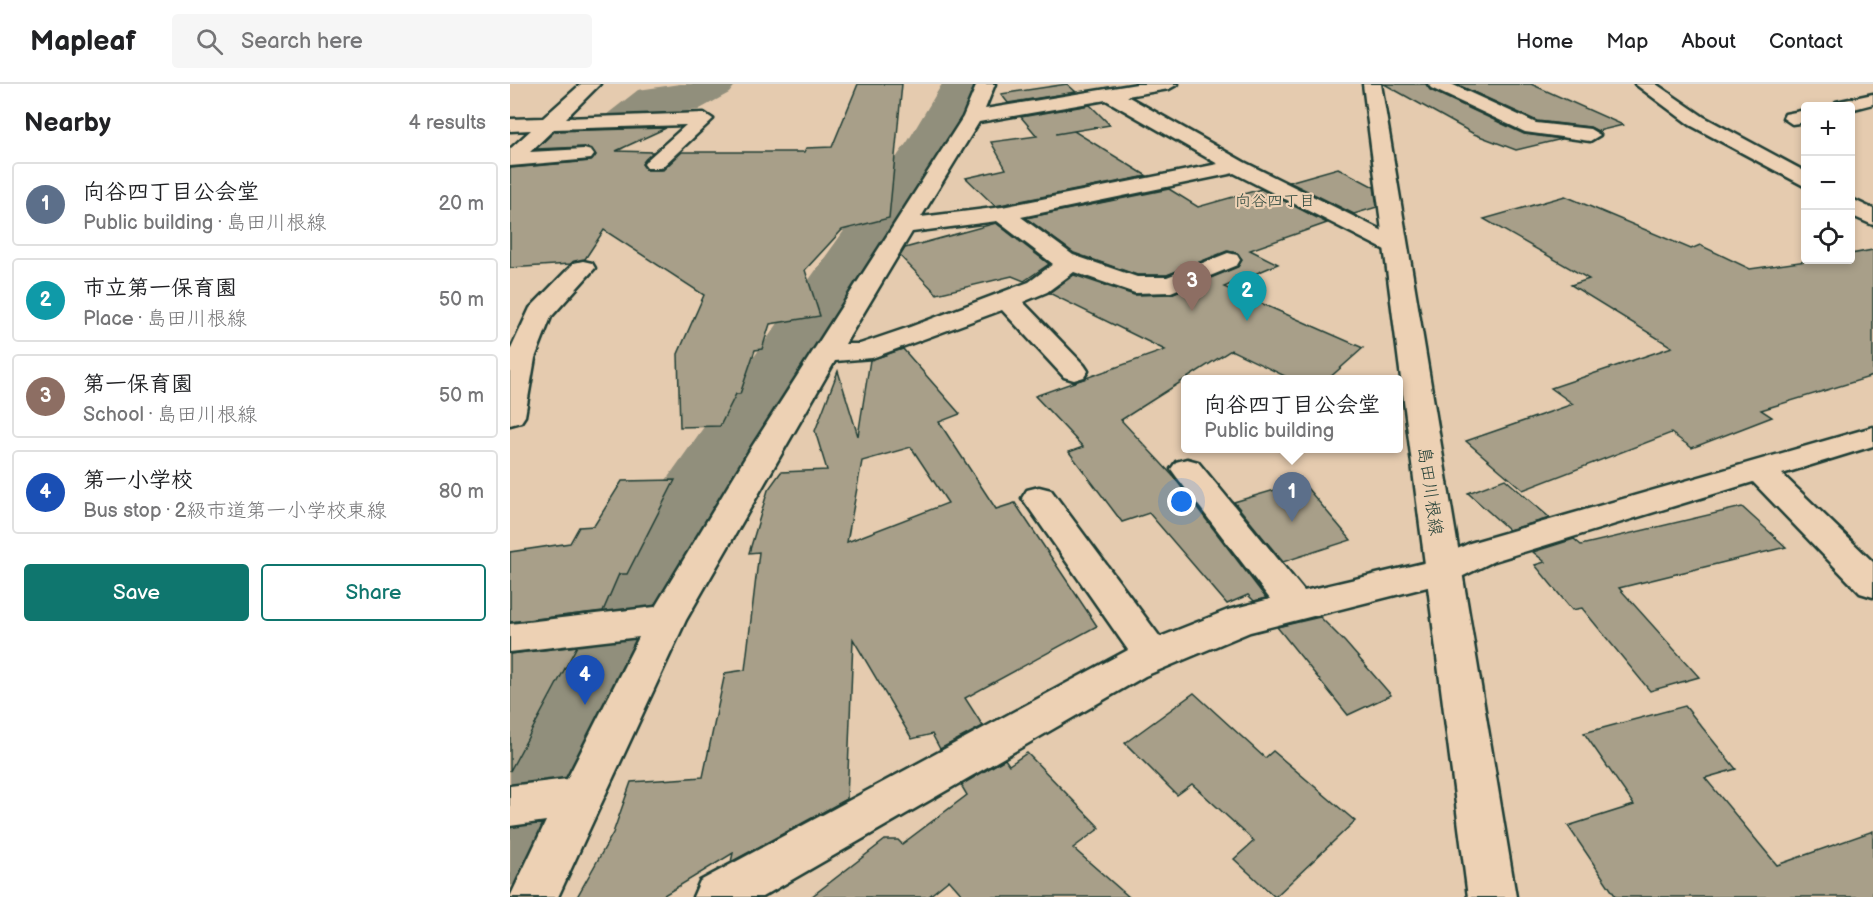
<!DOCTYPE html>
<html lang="en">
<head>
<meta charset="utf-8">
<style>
  :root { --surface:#fff; --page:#f6f6f6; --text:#202124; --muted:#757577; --line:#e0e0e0; --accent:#0f766e }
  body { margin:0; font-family:"Balsamiq Sans","Klee One",sans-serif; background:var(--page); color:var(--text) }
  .controls { position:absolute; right:18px; top:18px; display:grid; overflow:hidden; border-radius:6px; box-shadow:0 3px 9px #0003 }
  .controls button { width:54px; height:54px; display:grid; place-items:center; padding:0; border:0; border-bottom:2px solid var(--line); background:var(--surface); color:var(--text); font:30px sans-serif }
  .you { position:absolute; left:672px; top:418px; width:21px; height:21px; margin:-15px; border:4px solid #fff; border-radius:50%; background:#1a73e8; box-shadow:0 0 0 9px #1a73e833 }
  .badge { display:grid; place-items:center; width:39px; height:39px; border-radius:50%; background:var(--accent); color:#fff; font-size:20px; font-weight:700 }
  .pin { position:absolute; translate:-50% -50px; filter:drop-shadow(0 2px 3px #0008) }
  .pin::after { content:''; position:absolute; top:32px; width:21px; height:18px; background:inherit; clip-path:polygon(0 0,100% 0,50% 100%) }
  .popup { position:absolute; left:671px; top:291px; width:222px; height:78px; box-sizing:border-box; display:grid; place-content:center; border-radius:6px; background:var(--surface); filter:drop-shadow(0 2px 4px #0005); font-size:20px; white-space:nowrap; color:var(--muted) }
  .popup b { font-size:22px; color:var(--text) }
  .popup::after { content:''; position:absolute; left:50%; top:100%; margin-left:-12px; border:12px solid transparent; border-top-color:var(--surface) }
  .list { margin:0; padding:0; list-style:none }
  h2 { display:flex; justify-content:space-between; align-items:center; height:78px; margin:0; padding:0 24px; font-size:26px }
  h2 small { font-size:20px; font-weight:400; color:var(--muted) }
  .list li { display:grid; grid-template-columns:39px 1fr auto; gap:18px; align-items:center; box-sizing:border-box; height:84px; margin:0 12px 12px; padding:0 12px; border:2px solid var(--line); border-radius:6px }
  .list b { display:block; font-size:22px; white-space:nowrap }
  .list p { margin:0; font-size:20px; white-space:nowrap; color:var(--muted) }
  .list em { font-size:20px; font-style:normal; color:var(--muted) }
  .actions { display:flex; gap:12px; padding:18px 24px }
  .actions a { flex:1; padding:14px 0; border:2px solid var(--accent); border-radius:6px; text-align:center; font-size:21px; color:var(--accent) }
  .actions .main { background:var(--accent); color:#fff }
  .icon { flex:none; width:33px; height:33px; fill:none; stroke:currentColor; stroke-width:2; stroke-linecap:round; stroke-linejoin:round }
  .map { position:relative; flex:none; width:1363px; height:813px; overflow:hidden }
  header { display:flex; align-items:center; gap:36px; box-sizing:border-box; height:84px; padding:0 30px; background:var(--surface); border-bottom:2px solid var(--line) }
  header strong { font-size:28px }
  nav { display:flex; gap:33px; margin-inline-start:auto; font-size:21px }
  .search { width:420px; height:54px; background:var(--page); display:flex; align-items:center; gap:15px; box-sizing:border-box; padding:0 21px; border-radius:6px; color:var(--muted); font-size:22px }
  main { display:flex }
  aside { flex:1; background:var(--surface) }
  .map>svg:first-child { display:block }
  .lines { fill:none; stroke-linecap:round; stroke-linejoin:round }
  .river { fill:#918f7b; fill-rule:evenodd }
  .building { fill:#a89f89; stroke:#1f3d34; stroke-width:1.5; fill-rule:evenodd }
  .minor-casing { stroke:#1f3d34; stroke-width:5 }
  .major-casing { stroke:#1f3d34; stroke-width:5 }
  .minor { fill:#edd1b4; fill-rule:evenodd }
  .major { fill:#edd1b4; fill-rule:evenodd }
  .labels { text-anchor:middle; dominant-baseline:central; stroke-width:4.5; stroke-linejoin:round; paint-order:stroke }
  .far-neighbourhood-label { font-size:16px; fill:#1f3d34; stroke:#edd1b4 }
  .street-label { font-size:18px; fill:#1f3d34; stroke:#edd1b4 }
</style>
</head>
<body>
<header>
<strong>Mapleaf</strong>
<div class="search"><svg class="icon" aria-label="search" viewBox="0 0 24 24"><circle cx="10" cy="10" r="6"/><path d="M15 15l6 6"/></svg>Search here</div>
<nav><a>Home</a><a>Map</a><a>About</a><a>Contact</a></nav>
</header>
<main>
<aside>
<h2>Nearby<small>4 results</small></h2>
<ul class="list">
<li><span class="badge" style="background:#5c6f8a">1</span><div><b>向谷四丁目公会堂</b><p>Public building · 島田川根線</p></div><em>20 m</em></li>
<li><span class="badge" style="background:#0f9aa8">2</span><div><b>市立第一保育園</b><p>Place · 島田川根線</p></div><em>50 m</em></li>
<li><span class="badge" style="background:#8d6e63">3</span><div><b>第一保育園</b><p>School · 島田川根線</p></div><em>50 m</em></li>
<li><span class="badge" style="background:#1a4fb4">4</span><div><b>第一小学校</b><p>Bus stop · 2級市道第一小学校東線</p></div><em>80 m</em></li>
</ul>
<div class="actions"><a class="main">Save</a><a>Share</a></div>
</aside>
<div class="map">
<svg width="1363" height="813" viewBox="0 0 1363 813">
  <rect width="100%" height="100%" fill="#e5cbaf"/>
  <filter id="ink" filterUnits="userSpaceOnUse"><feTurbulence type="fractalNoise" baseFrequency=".0167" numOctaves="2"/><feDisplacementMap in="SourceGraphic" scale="12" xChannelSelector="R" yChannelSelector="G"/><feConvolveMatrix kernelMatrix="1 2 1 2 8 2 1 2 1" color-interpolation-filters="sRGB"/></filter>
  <g filter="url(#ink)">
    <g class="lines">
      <g class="river">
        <polygon points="170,0 226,0 219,9 188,26 155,29 20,145 0,150 0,106 128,6"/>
        <polygon points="432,0 476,0 445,59 174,504 40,787 0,802 0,647 99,476 398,57"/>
      </g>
    </g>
    <g class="building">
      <polygon points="348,0 392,0 379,134 332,146 295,186 310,232 260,240 252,265 245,266 230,310 226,310 210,342 170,343 168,270 194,211 94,146 75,175 60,180 0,184 0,84 81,77 86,71 82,65 74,63 26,65 45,47 156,44 106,67 143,68 132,80 137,86 153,86 172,68 294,68 296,64 322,63"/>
      <polygon points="557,0 566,8 498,19 491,10"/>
      <polygon points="874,0 916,0 920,6 1014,50 1052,55 1006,66 964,50"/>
      <polygon points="946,0 1021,0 1113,41 1088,47 1080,43 1027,37"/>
      <polygon points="580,21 600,41 546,50 564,47 637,92 485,122 456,94 496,85 481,58 527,52 511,33"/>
      <polygon points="828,84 864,103 867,123 844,130 779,98"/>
      <polygon points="659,105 688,123 751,105 817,139 740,166 768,180 714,203 853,264 817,296 783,296 721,266 611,336 663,392 756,514 744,517 738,511 717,520 639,429 612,438 559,368 573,363 525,312 655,266 539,209 564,191 624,211 661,210 728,183 732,175 727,169 717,167 657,191 627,191 564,169 516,134"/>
      <polygon points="1055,112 1181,165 1190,161 1240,185 1304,176 1341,176 1341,170 1363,166 1363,292 1251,326 1262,333 1182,364 1161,349 1013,406 956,357 1063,320 1041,304 1162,263 1061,201 1079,195 974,135"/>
      <polygon points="486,139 539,180 514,197 502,192 427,210 390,172 395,164"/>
      <path d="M393,265L450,330L429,338L486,425L505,419L587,542L455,614L473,642L430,665L422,650L402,655L343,555L337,715L221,778L223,769L151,813H67L103,749L121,698L193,693L215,589L235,586L249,468L239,469L258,406L271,388L317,386L305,347L328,287L348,352L360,276ZM401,363L438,419L337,458L352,377Z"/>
      <polygon points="995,395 1040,434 999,446 958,409"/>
      <polygon points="165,396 117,490 109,490 93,527 0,538 0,468 60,459 69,443 84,442 112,397"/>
      <polygon points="792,398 841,456 773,478 724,418"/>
      <polygon points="1232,423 1276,463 1109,504 1189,593 1140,607 1072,524 1062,526 1025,481 1035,478 1023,468 1064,455 1071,461"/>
      <polygon points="810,533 835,558 881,611 838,631 767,543"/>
      <polygon points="67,562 0,687 0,570"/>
      <polygon points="684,609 755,674 763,667 845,737 765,813 724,775 744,757 682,700 667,711 615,659"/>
      <polygon points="1175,622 1226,685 1195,694 1267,781 1363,747 1363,813 1106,813 1058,742 1124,721 1074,649"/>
      <polygon points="517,669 590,744 563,764 619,813 454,813 439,796 418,813 301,813 375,756 388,756 392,760 457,711 451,701 495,675 499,681"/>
    </g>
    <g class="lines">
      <defs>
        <g id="minor">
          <polygon points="71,0 90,0 56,34 194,29 203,35 151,84 137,84 134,80 137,76 176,41 44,45 20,68 74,65 81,67 84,71 81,75 0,82 0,65 21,46 0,47 0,35 33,34"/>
          <path d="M467,0H485L475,25L627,0H668L659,5L617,12L734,78L893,157L897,162L893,167H877L724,89L511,133L563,171L627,193H657L718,169L727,171L730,176L727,181L661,208L625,209L564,188L537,208L513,218L574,281L578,287L574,293L564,296L554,293L492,226L362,274L325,277L176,536L48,813H0L36,737L0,742V702L57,695L129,553L0,568V540L145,523L241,364L453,33ZM596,16L708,80L492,123L411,133L469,38ZM487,137L543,180L519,198L400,243L350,260H335L402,148Z"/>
          <polygon points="918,0 941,0 1026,39 1080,45 1090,51 1080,57 1015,48 921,4"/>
          <polygon points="1125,0 1146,0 1194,33 1296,88 1296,103 1180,41"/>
          <polygon points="1363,10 1363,20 1340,26 1340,22 1324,22 1326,18"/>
          <polygon points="1296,26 1296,38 1282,40 1273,34 1275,30"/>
          <polygon points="1340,114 1363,125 1363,141 1340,131"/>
          <polygon points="73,177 82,179 85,184 41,233 25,274 15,332 11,338 0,341 0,267 20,224 64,179"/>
          <polygon points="1363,343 1363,362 1272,390 1363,478 1363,513 1350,509 1243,398 984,477 945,496 740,548 635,592 252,813 183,813 190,797 618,566 512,414 517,406 529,403 541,406 650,553 718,526 760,515 666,392 661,385 666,378 677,375 688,378 794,507 922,477 960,459"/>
        </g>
        <polygon id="major" points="853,0 871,0 1006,813 958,813"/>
      </defs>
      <use href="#minor" class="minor-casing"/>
      <use href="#major" class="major-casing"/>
      <use href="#minor" class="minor"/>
      <use href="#major" class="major"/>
    </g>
  </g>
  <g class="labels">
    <g class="far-neighbourhood-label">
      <text x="765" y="117">向谷四丁目</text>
    </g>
    <g class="street-label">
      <text transform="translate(920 407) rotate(82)">島田川根線</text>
    </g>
  </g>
</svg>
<div class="controls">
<button>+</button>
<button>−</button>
<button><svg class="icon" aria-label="locate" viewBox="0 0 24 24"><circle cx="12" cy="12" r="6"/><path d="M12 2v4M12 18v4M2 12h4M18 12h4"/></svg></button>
</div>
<div class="you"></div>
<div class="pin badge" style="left:782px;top:438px;background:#5c6f8a">1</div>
<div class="popup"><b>向谷四丁目公会堂</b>Public building</div>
<div class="pin badge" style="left:737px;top:237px;background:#0f9aa8">2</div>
<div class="pin badge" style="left:682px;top:227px;background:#8d6e63">3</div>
<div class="pin badge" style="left:75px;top:621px;background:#1a4fb4">4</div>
</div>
</main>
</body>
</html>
